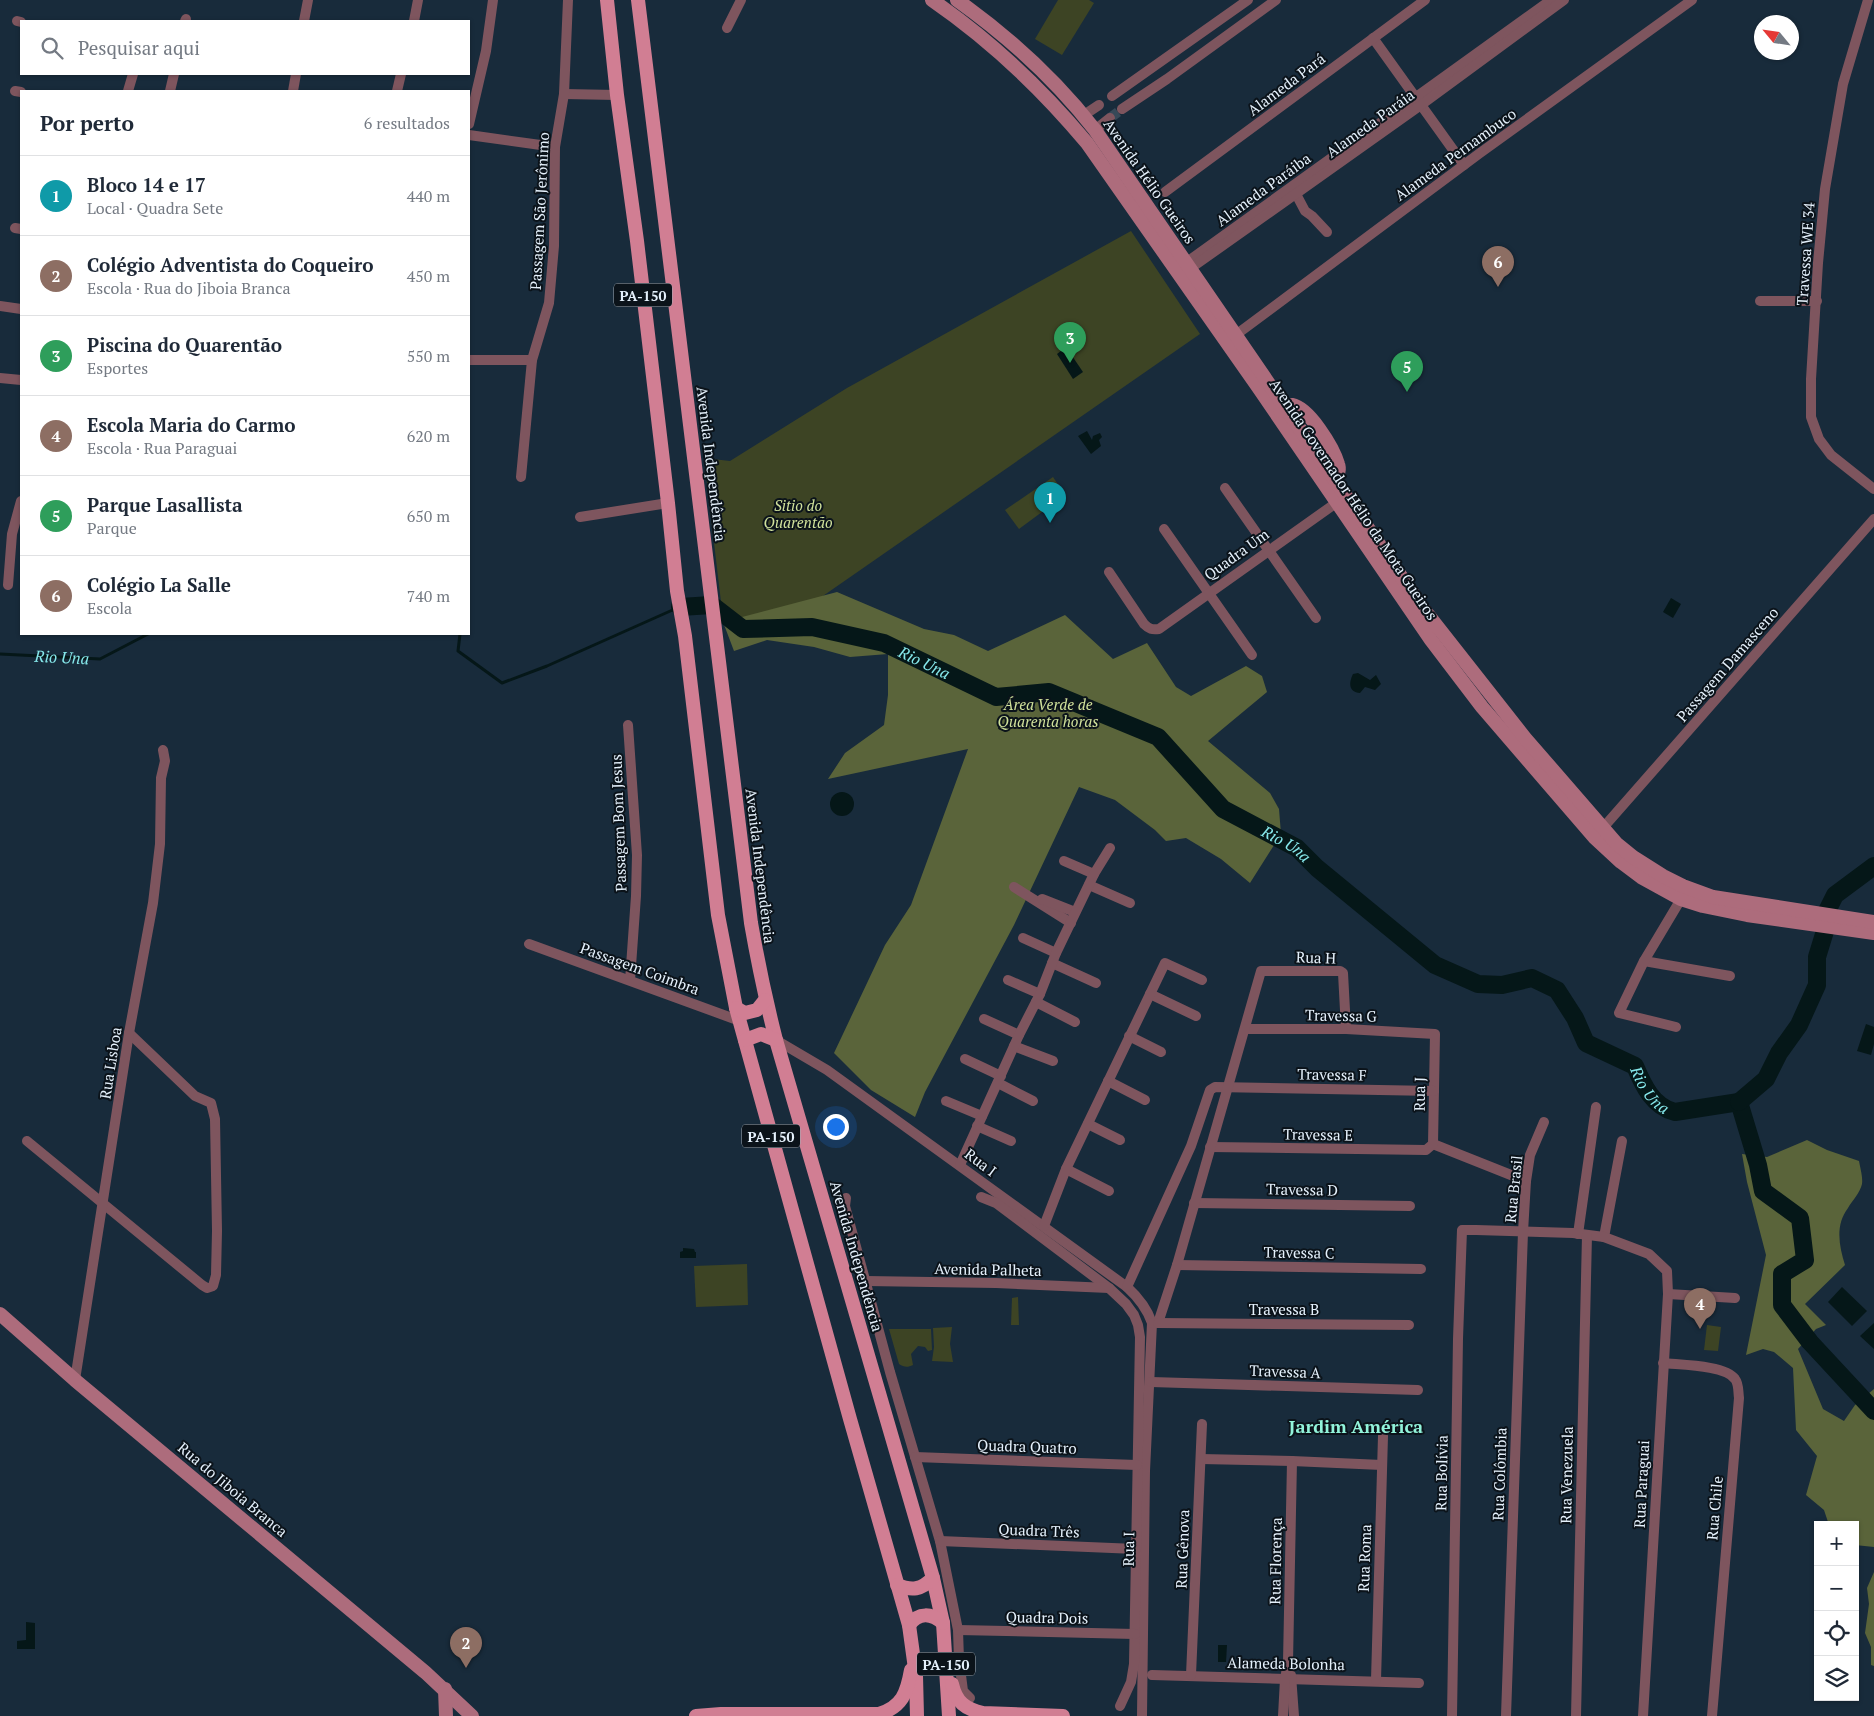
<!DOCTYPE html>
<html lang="pt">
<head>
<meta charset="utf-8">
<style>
  :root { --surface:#fff; --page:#f2f2f3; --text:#1f2937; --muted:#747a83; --line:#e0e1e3; --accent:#ea580c }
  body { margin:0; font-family:"PT Serif",serif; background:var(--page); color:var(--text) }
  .controls { position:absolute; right:15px; bottom:15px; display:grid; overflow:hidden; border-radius:0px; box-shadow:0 1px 4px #0004 }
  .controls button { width:45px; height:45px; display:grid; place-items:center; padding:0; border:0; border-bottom:1px solid var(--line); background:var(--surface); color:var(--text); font:25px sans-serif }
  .compass { position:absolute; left:1754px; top:15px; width:45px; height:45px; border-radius:50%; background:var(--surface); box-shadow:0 1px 4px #0004; rotate:299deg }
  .you { position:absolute; left:835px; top:1126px; width:18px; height:18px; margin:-12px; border:4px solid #fff; border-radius:50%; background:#1a73e8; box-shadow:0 0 0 8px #1a73e833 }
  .badge { display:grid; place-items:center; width:32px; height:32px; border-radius:50%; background:var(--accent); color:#fff; font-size:16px; font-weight:700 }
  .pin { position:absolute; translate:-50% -41px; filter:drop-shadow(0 1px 2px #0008) }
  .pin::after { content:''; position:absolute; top:26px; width:18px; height:15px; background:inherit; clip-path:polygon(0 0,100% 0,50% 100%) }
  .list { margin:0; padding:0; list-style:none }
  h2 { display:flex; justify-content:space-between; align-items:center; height:65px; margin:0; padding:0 20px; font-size:21px }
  h2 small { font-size:16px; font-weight:400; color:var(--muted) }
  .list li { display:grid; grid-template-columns:32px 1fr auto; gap:15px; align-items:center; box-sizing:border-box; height:80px; padding:0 20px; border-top:1px solid var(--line) }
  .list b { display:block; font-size:19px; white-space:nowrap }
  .list p { margin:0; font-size:16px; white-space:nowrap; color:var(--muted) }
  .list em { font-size:16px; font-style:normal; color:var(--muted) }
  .icon { flex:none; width:28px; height:28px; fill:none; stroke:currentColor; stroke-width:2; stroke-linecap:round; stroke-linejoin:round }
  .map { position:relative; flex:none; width:1874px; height:1716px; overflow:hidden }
  .search { position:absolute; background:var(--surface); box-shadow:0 1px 4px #0004; left:20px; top:20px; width:450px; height:55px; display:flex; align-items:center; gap:12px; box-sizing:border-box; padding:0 18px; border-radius:0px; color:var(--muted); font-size:19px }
  .panel { position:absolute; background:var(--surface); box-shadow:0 1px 4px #0004; left:20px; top:90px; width:450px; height:545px; border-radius:0px }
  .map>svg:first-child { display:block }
  .green { fill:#3d4424 }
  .forest { fill:#5a643a }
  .water { fill:#051718 }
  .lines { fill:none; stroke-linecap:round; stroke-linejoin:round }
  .stream { stroke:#051718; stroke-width:3 }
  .river { stroke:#051718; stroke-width:18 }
  .minor-tunnel { stroke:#374958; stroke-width:10; stroke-dasharray:10 5; stroke-linecap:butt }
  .minor { stroke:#7e555e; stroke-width:10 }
  .secondary { stroke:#ad6c7c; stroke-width:14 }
  .primary { stroke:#d17e93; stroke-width:14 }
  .labels { text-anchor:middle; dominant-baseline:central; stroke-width:4; stroke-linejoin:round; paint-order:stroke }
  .shield { fill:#0b131a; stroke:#a4aeb8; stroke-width:1 }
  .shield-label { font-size:14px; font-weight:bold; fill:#e5f1fc }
  .street-label { font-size:15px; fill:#e5f1fc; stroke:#0b131a }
  .park-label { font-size:15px; font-style:italic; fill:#d0e19b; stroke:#0b131a }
  .water-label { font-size:16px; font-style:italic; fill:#86e8eb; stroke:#0b131a }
  .quarter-label { font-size:18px; font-weight:bold; fill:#92f4db; stroke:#0b131a }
</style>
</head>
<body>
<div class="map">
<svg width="1874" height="1716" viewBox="0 0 1874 1716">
  <rect width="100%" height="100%" fill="#182b3b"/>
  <g class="green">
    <polygon points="1058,0 1089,0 1094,3 1062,55 1035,39"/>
    <polygon points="1131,231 1200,334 797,614 748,624 721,602 704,458 730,461 847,388"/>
    <polygon points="1053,477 1065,495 1019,529 1005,510"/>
    <polygon points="747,1264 748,1305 696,1307 694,1266"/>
    <polygon points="1018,1297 1019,1325 1011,1325 1012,1298"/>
    <polygon points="1707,1325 1721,1327 1718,1351 1704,1350"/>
    <polygon points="952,1327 950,1344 953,1362 932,1361 934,1347 933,1328"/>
    <path d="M889,1329H931L932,1350L928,1351L925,1347L918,1346L911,1354L913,1365C907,1368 904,1367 899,1364Z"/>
  </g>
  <g class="forest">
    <polygon points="837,592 924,629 954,635 988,651 1065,615 1113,659 1147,643 1176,687 1191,696 1246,666 1262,676 1267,692 1208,741 1270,793 1279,809 1281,834 1250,883 1221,859 1186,838 1166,841 1155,830 1115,800 1079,787 1014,925 925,1092 915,1117 871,1090 834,1053 885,945 911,905 968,749 828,779 845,753 884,725 888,695 888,654 850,657 814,647 767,640 734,651 723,622"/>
    <path d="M1807,1140L1827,1150L1859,1161C1860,1167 1863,1177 1862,1184C1860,1193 1852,1201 1848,1208C1835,1225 1839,1246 1845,1265L1805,1304L1826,1325L1816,1329L1798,1349L1823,1409L1844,1421L1855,1405L1874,1389V1547L1855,1545V1525H1829L1824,1510L1806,1495L1817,1456L1796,1430L1793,1368L1774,1352L1763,1349L1746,1355L1766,1255L1747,1182L1742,1154L1767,1157Z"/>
    <polygon points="1874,1572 1874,1666 1871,1665 1871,1647 1865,1633 1869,1604 1867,1588"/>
  </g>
  <g class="water">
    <polygon points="1066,347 1083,372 1073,379 1057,354"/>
    <polygon points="1087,431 1092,440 1093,436 1100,433 1102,437 1099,440 1101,446 1091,454 1078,436"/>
    <polygon points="1671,598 1681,604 1673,618 1663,612"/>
    <path d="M1358,673L1370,680L1376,675L1381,684L1375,690L1365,687L1360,693C1348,692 1349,682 1353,674Z"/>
    <circle cx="842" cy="804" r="12"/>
    <polygon points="1866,1024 1874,1027 1874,1044 1871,1055 1857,1051"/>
    <polygon points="683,1248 694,1249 695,1252 696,1252 696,1258 680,1258 680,1252 683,1251"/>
    <polygon points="1842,1287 1867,1311 1852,1326 1828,1302"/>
    <polygon points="1874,1323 1874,1349 1860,1336"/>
    <polygon points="26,1622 35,1623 35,1649 17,1649 17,1641 26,1640"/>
    <polygon points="1218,1645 1227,1645 1226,1662 1218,1662"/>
  </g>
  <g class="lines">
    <g class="stream">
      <polyline points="460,634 458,651 502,683 547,666 677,608"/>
      <path id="s1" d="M0,654L100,659L148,634"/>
    </g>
    <g class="river">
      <path id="s2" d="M680,607L712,605L743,629L812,627L884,643L996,697L1049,692L1158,737L1223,809L1297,848L1317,868L1435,965L1478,984L1502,985L1532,978L1557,990L1575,1018L1586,1043L1635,1066C1643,1085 1653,1107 1675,1112L1739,1102L1758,1165L1763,1191L1800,1218L1805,1260L1782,1274V1305L1810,1342L1874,1411"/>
      <polyline points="1739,1102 1766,1079 1779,1053 1799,1025 1817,985 1817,957 1825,931 1827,911 1835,895 1874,866"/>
    </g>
    <polyline class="minor-tunnel" points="1110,118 1122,109"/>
    <g class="minor">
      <polyline points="1868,0 1843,84 1825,189 1818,263 1811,379 1811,417 1819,439 1831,455 1874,489"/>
      <polyline points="17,21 21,22"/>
      <polyline points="185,21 186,19"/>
      <polyline points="304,21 308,0"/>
      <polyline points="414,21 418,0"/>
      <polyline points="727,28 741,0"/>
      <polyline points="1373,38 1464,165"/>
      <polyline points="15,91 21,92"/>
      <polyline points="128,91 133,74"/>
      <polyline points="170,91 174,74"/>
      <polyline points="293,91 296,74"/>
      <polyline points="397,91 401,74"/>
      <polyline points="564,94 617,95"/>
      <polyline points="1112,96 1248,0"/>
      <polyline points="1122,109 1167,79 1276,0"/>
      <polyline points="1084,115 1099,105"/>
      <polyline points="469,124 486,51 493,0"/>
      <polyline points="1095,130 1110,118"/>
      <polyline points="469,135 555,147"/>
      <polyline points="1165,192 1425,0"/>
      <polyline points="1296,194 1305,211 1312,216 1327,232"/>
      <polyline points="15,228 21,229"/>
      <polyline points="1187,262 1551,0"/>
      <polyline points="1191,268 1421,105 1564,0"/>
      <polyline points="1760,301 1817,301"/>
      <polyline points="0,306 21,309"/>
      <polyline points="1237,334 1480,153 1692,0"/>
      <polyline points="469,360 532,360"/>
      <polyline points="0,378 21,380"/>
      <polyline points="521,477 532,360 549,303 554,246 555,147 564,94 568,0"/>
      <polyline points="1225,488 1316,618"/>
      <polyline points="580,517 668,503"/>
      <polyline points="1164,529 1252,655"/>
      <path d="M1109,572L1144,624C1149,629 1152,630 1159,629L1336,503"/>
      <polyline points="8,585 12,534 21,501"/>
      <polyline points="628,725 637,855 636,896 630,980"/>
      <polyline points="1602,829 1874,519"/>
      <polyline points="1064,861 1094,874"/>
      <polyline points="1089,885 1130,903"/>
      <polyline points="1014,887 1071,923"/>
      <polyline points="1042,899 1075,912"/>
      <polyline points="1023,938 1056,953"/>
      <polyline points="529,944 740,1021"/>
      <polyline points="1644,961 1730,976"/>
      <polyline points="1052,963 1096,983"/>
      <polyline points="1008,980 1040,994"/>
      <polyline points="1150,994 1196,1016"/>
      <polyline points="1036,1002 1075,1022"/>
      <polyline points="984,1019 1019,1035"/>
      <polyline points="1676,1027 1619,1013 1644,961 1681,899"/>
      <polyline points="1129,1036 1161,1052"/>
      <path d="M776,1040L827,1070L1127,1287C1139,1298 1147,1308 1152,1323L1145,1471L1142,1716"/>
      <polyline points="1014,1046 1053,1061"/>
      <polyline points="965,1059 1001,1076"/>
      <polyline points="1108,1081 1145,1100"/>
      <polyline points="998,1083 1033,1101"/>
      <polyline points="946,1101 982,1116"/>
      <polyline points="1088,1124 1120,1140"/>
      <polyline points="977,1126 1011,1141"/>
      <polyline points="27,1141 202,1285 207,1288 213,1286 216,1275 217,1231 215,1119 211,1103 195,1096 129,1033"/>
      <polyline points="1433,1144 1526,1181"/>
      <polyline points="1210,1147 1426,1150 1433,1144 1435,1034 1346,1029 1246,1029"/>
      <polyline points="960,1165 1019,1035 1040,994 1056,953 1094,874 1110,848"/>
      <polyline points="1066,1169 1109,1191"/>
      <polyline points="981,1197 996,1203 1109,1288 1126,1304 1134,1315 1138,1325 1140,1337 1134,1664 1131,1682 1120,1706"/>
      <polyline points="846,1198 845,1206 890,1372 940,1541 958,1630 959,1660 963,1691 970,1698"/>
      <polyline points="1194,1203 1410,1206"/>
      <polyline points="1044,1226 1066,1169 1165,963 1202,980"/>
      <polyline points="1578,1234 1596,1107"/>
      <polyline points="1604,1237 1622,1141"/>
      <polyline points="1177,1265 1421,1269"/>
      <polyline points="866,1281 996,1283 1109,1288"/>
      <polyline points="1127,1287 1191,1146 1210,1090 1215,1087 1434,1091"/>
      <polyline points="1668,1294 1735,1298"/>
      <polyline points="1152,1323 1158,1323 1177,1265 1261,971 1340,971 1343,973 1346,1029"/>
      <polyline points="1158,1323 1409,1325"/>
      <path d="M1663,1363C1679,1365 1725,1365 1735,1379C1739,1384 1738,1391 1739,1398L1712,1716"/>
      <polyline points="75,1380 129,1033 153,903 160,844 161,778 165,761 163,750"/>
      <polyline points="1151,1382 1418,1390"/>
      <polyline points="915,1457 1137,1465"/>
      <polyline points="1201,1459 1292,1461 1382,1465"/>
      <polyline points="940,1541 1136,1549"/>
      <polyline points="958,1630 1135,1634"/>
      <polyline points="1152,1675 1419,1683"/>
      <polyline points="1191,1675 1202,1424"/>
      <polyline points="1291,1675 1294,1716"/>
      <polyline points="1376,1680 1383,1436"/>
      <polyline points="1283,1716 1285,1679 1288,1662 1292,1461"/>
      <polyline points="1452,1716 1458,1339 1462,1230 1476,1230 1573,1233 1604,1237 1649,1254 1667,1271 1668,1294 1643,1716"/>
      <polyline points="1506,1716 1523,1232 1526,1181 1530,1155 1544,1122"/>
      <polyline points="1576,1716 1587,1235"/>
    </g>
    <g class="secondary">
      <path d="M932,0C990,40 1041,88 1087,143L1258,387L1431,640L1482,707L1594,837L1621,862L1641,877L1681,899L1703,906L1747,915L1874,933"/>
      <path d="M957,0C1009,37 1056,80 1095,130L1422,607L1525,738L1617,844L1633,857L1663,876L1683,886L1713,897L1874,922"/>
      <path d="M1280,411L1292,405C1309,408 1333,447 1338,464C1340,469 1338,474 1336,479"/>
      <polyline points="0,1314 75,1380 425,1672 472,1716"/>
      <polyline points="445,1689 446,1716"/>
    </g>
    <g class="primary">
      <polyline points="607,0 617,95 637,241 668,503 677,591 685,636 718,915 736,1008 850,1419 909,1625 916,1676 917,1716"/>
      <path d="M638,0L751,923C758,963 766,1001 776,1040L933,1578L943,1623L949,1716"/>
      <polyline points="736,1008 745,1013 757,1010 765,1000"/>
      <polyline points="745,1040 761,1034 776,1040"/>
      <path d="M897,1585C912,1591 921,1590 933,1578"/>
      <path d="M909,1625C919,1612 931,1613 943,1623"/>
      <path d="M952,1684C956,1702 965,1709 983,1713L1063,1716"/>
      <path d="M696,1716L721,1714H879C902,1707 907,1693 911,1670"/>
    </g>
  </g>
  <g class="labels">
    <g class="shield">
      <rect x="614" y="283.5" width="58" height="23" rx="4"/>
      <rect x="742" y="1124.5" width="58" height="23" rx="4"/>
      <rect x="917" y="1652.5" width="58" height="23" rx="4"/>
    </g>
    <g class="shield-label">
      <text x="643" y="295">PA-150</text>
      <text x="771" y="1136">PA-150</text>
      <text x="946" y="1664">PA-150</text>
    </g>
    <g class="street-label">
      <text transform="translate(1286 84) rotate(-37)">Alameda Pará</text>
      <text transform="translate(1370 123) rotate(-36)">Alameda Paráia</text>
      <text transform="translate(1455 154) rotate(-36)">Alameda Pernambuco</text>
      <text transform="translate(1150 181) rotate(55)">Avenida Hélio Gueiros</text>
      <text transform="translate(1263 189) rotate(-36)">Alameda Paráiba</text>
      <text transform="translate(539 211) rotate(-87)">Passagem São Jerônimo</text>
      <text transform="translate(1805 254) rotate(-86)">Travessa WE 34</text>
      <text transform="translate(712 464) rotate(83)">Avenida Independência</text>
      <text transform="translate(1354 499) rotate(56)">Avenida Governador Hélio da Mota Gueiros</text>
      <text transform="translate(1236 554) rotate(-36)">Quadra Um</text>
      <text transform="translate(1727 664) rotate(-49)">Passagem Damasceno</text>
      <text transform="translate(618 823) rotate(-92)">Passagem Bom Jesus</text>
      <text transform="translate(761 866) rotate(83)">Avenida Independência</text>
      <text transform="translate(1316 957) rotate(2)">Rua H</text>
      <text transform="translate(640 968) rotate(20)">Passagem Coimbra</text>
      <text transform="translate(1341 1015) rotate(1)">Travessa G</text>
      <text transform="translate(110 1063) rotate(-81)">Rua Lisboa</text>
      <text transform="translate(1332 1074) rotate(1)">Travessa F</text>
      <text transform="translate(1419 1094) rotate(-89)">Rua J</text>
      <text transform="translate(1318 1134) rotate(1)">Travessa E</text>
      <text transform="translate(981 1162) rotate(37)">Rua I</text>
      <text transform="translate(1302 1189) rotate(1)">Travessa D</text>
      <text transform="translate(1513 1189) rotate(-84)">Rua Brasil</text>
      <text transform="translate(1299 1252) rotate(1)">Travessa C</text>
      <text transform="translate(857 1256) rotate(74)">Avenida Independência</text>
      <text transform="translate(988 1269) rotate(1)">Avenida Palheta</text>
      <text x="1284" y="1309">Travessa B</text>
      <text transform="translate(1285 1371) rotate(2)">Travessa A</text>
      <text transform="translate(1027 1446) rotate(2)">Quadra Quatro</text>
      <text transform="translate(1441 1473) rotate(-89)">Rua Bolívia</text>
      <text transform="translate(1499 1474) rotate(-88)">Rua Colômbia</text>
      <text transform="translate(1566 1475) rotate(-89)">Rua Venezuela</text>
      <text transform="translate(1641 1484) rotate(-87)">Rua Paraguai</text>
      <text transform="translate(233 1489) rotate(40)">Rua do Jiboia Branca</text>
      <text transform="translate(1714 1508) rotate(-85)">Rua Chile</text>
      <text transform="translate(1039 1530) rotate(2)">Quadra Três</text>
      <text transform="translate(1128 1549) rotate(-89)">Rua I</text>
      <text transform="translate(1182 1549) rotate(-88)">Rua Gênova</text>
      <text transform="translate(1364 1558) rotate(-88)">Rua Roma</text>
      <text transform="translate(1275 1561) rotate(-89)">Rua Florença</text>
      <text transform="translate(1047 1617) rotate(1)">Quadra Dois</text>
      <text transform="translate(1286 1663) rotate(1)">Alameda Bolonha</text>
    </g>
    <g class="park-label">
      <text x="798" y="505">Sitio do<tspan x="798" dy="17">Quarentão</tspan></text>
      <text x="1048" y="704">Área Verde de<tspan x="1048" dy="17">Quarenta horas</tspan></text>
    </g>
    <g class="water-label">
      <text stroke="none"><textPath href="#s1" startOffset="62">Rio Una</textPath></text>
      <text stroke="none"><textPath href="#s2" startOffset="259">Rio Una</textPath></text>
      <text stroke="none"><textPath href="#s2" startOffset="679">Rio Una</textPath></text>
      <text stroke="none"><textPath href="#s2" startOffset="1144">Rio Una</textPath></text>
    </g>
    <g class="quarter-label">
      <text x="1356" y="1426">Jardim América</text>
    </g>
  </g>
</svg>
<div class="controls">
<button>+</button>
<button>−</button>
<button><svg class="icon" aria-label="locate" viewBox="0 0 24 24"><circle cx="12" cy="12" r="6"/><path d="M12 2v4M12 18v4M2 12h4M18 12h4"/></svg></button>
<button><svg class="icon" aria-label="layers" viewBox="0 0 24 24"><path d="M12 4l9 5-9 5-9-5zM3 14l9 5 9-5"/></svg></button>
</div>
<svg class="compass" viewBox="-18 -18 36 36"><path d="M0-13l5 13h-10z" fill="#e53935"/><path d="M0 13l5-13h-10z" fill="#747a83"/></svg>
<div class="you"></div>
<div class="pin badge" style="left:1050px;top:523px;background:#0f9aa8">1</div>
<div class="pin badge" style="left:466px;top:1668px;background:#8d6e63">2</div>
<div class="pin badge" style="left:1070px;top:363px;background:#2e9e5b">3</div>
<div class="pin badge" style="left:1700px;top:1329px;background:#8d6e63">4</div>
<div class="pin badge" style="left:1407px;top:392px;background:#2e9e5b">5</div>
<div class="pin badge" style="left:1498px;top:287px;background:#8d6e63">6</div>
<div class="search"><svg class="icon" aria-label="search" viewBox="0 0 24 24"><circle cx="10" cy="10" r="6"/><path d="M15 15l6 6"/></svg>Pesquisar aqui</div>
<section class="panel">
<h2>Por perto<small>6 resultados</small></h2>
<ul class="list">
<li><span class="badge" style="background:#0f9aa8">1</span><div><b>Bloco 14 e 17</b><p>Local · Quadra Sete</p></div><em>440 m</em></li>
<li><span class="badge" style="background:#8d6e63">2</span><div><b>Colégio Adventista do Coqueiro</b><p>Escola · Rua do Jiboia Branca</p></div><em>450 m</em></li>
<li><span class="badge" style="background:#2e9e5b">3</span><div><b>Piscina do Quarentão</b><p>Esportes</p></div><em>550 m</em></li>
<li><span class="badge" style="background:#8d6e63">4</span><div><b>Escola Maria do Carmo</b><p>Escola · Rua Paraguai</p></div><em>620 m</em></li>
<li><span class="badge" style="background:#2e9e5b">5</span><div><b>Parque Lasallista</b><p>Parque</p></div><em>650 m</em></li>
<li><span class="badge" style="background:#8d6e63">6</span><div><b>Colégio La Salle</b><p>Escola</p></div><em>740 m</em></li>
</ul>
</section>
</div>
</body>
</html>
